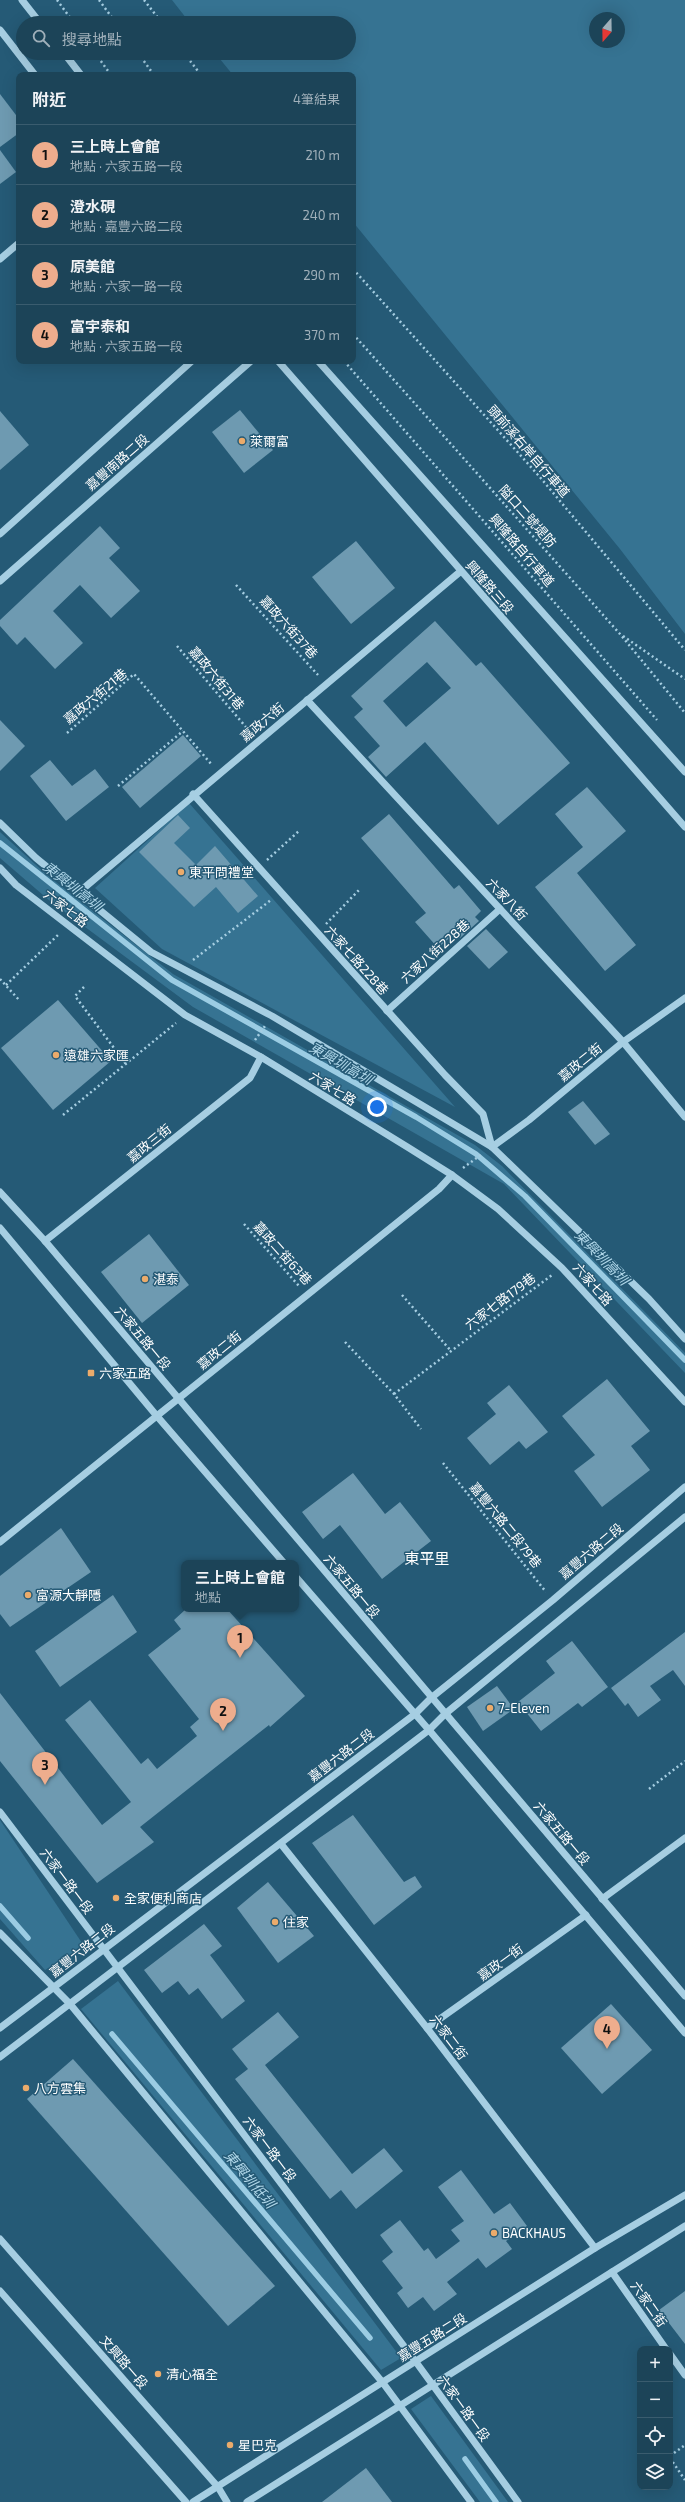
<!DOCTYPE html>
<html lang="zh-TW">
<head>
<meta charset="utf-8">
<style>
  :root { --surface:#1c4458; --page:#254b5e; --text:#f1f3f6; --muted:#a0b0ba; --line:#3a5c6e; --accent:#eead8d }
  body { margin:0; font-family:"Exo 2","Noto Sans TC",sans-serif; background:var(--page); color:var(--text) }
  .controls { position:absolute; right:12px; bottom:12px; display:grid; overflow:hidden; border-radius:8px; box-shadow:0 4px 16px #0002 }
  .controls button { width:36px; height:36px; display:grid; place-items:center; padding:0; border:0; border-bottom:1px solid var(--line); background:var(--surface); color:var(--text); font:20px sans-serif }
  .compass { position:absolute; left:589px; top:12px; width:36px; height:36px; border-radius:50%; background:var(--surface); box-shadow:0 4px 16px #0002; rotate:200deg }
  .you { position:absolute; left:377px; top:1107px; width:14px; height:14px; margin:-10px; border:3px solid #fff; border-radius:50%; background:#1a73e8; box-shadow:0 0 0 6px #1a73e833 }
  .badge { display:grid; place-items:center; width:26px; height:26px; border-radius:50%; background:var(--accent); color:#111; font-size:13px; font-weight:700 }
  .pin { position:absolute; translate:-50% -33px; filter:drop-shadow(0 1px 2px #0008) }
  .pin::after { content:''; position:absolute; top:21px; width:14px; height:12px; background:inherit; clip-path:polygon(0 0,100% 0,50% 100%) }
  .popup { position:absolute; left:181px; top:1560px; width:118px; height:52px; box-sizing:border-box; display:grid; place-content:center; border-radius:8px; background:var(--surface); filter:drop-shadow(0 1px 3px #0005); font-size:13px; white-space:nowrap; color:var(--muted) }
  .popup b { font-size:15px; color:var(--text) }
  .popup::after { content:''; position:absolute; left:50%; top:100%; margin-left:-8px; border:8px solid transparent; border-top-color:var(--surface) }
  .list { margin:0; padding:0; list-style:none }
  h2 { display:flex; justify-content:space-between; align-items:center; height:52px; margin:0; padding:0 16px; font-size:17px }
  h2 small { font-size:13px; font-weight:400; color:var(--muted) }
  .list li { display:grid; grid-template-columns:26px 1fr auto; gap:12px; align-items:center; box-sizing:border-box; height:60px; padding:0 16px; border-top:1px solid var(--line) }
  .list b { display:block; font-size:15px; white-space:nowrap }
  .list p { margin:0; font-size:13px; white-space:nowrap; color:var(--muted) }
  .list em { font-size:13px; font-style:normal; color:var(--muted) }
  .icon { flex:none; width:22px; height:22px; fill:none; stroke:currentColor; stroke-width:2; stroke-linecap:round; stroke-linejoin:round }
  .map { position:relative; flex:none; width:685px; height:2502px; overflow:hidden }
  .search { position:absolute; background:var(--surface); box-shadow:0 4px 16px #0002; left:16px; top:16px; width:340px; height:44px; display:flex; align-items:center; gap:10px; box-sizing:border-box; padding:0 14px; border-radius:22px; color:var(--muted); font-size:15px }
  .panel { position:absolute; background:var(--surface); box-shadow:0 4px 16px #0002; left:16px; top:72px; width:340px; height:292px; border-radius:8px }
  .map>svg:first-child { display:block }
  .green { fill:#367392; fill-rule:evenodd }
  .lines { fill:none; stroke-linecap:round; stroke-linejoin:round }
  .stream { stroke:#9bcce3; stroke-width:5.5 }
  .building { fill:#6e9ab1; fill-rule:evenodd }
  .path { stroke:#a6cee2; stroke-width:2.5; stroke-dasharray:2 3; stroke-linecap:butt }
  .minor { stroke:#a6cee2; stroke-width:7 }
  .poi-dot { fill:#ebab6b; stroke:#255a76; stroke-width:1.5 }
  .labels { text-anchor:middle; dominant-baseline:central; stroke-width:3; stroke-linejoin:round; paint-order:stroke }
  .poi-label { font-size:13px; fill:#fff; stroke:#255a76; text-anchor:start }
  .street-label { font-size:13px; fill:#fff; stroke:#255a76 }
  .water-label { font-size:14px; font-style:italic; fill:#b1d8ea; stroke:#255a76 }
  .quarter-label { font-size:15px; fill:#fff; stroke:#255a76 }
</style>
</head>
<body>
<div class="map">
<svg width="685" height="2502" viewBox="0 0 685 2502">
  <rect width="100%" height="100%" fill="#255a76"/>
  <g class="green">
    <path d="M172,0H685V634L620,549L353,222V75H233L215,53H349V23H190ZM595,18H619V42H595Z"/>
    <polygon points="189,803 455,1107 162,949 95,888"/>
    <polygon points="0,832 47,875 173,974 475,1145 502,1166 685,1353 685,1373 504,1184 193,1007 50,901 0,858"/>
    <polygon points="0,1820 84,1946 45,1970 0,1919"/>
    <polygon points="118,1981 401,2358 381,2370 81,2009"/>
    <polygon points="431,2396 508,2502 480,2502 411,2409"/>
  </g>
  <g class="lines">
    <g class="stream">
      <polyline points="0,843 172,980 416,1117 476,1154 525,1196 685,1360"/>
      <polyline points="0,1906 28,1938"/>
      <polyline points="112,2034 370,2338"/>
      <polyline points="465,2459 496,2502"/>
    </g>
  </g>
  <g class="building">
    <polygon points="0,94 19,119 19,133 0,147"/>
    <polygon points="0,150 16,172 0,184"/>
    <polygon points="240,410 273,450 244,473 212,432"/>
    <polygon points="0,411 29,445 0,470"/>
    <polygon points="100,526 120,548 109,558 140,591 111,618 80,585 53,611 83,643 55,669 25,637 17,645 0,626 0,620"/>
    <polygon points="356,541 395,588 351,624 312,577"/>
    <path d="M435,621L476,666L481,662L570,763L498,825L425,742L386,777L368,757L380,746L354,717L363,709L351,696ZM427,662L451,688L406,727L383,701Z"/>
    <polygon points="0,720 25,746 0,771"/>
    <polygon points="183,735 201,756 140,808 122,787"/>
    <polygon points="50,760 72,786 95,769 109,787 66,821 30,776"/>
    <polygon points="587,787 626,831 577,873 636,945 605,971 535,887 583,847 555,814"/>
    <polygon points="389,814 454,889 459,885 481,911 475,917 479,921 460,938 455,933 438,948 415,922 426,913 361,838"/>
    <polygon points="178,815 190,828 174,843 196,865 215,846 258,896 238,913 216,887 194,907 139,852"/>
    <polygon points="486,929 508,952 489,969 467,946"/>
    <polygon points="58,1000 111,1061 53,1110 1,1048"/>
    <polygon points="583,1101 610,1134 595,1145 568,1112"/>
    <polygon points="149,1234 189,1285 142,1323 101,1272"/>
    <polygon points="607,1379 650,1431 631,1446 650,1470 602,1507 574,1471 595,1455 562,1416"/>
    <polygon points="509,1385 548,1432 526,1449 519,1441 490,1465 467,1438 496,1414 487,1403"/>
    <polygon points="353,1473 385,1514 400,1502 431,1541 382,1579 340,1525 323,1539 302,1512"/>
    <polygon points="61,1528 91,1572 10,1627 0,1614 0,1576"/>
    <polygon points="113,1595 137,1632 60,1687 35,1651"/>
    <polygon points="186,1609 227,1609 305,1696 270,1727 269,1725 140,1827 154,1842 97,1883 0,1761 0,1693 102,1825 131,1802 65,1720 90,1700 141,1764 148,1758 157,1769 197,1736 190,1727 199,1719 148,1655 181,1629 174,1620"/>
    <polygon points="685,1632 685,1686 673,1670 650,1686 661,1700 638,1717 628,1703 625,1706 611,1688"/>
    <polygon points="572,1641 608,1687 582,1707 578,1703 541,1731 518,1702 555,1673 546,1661"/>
    <polygon points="497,1686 514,1709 483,1731 467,1707"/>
    <polygon points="353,1815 404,1882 415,1876 422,1887 374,1925 312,1843"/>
    <polygon points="268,1882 314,1936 278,1963 237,1908"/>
    <polygon points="204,1924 222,1946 210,1955 245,2001 222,2019 198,1988 189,1995 178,1981 162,1993 144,1970"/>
    <polygon points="611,2004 652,2050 602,2094 561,2048"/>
    <polygon points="278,2012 299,2037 265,2065 352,2174 384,2148 403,2171 356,2209 341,2190 330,2199 235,2079 248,2069 232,2049"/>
    <polygon points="73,2059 275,2286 228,2326 27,2099"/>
    <polygon points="461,2170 494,2214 510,2203 527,2226 506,2241 512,2249 486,2268 478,2258 447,2282 457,2294 434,2311 423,2297 408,2308 397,2293 403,2288 382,2261 393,2252 380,2235 400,2220 424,2251 428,2248 436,2259 460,2241 451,2230 464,2221 438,2187"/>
    <polygon points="685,2291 685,2344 659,2310"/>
    <polygon points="366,2468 392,2502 322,2502"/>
  </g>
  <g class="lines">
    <g class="path">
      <polyline points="57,0 74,23"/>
      <polyline points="99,0 116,23"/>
      <polyline points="144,0 162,23"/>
      <polyline points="95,53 111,75"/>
      <polyline points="138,53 154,75"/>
      <polyline points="184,53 201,75"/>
      <polyline points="353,269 539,476 685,650"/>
      <polyline points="353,334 620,634 685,713"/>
      <polyline points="344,361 657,720"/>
      <polyline points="236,585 318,675"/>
      <polyline points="623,636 685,679"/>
      <polyline points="177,646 251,733"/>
      <polyline points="67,733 134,674 212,765"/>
      <polyline points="118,786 183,731"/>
      <polyline points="267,860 300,830"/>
      <polyline points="50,897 56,889"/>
      <polyline points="326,924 359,890"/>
      <polyline points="193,960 271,900"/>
      <polyline points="0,979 20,1001"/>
      <polyline points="6,985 59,934"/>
      <polyline points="84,987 75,996 126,1064"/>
      <polyline points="255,1040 265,1026"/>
      <polyline points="63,1115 176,1023"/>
      <polyline points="463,1168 482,1154"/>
      <polyline points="244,1224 299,1286"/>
      <polyline points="402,1295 451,1351"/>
      <polyline points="345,1342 394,1394 421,1429"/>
      <polyline points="394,1394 552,1275"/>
      <polyline points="443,1463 546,1592"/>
      <polyline points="649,1789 685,1761"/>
      <polyline points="670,2456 685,2445"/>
      <polyline points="670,2458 685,2480"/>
    </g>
    <g class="minor">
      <polyline points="22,0 40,23"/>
      <polyline points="0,30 35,75"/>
      <polyline points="64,53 81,75"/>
      <polyline points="0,259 19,243"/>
      <polyline points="278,361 685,827"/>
      <polyline points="318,361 685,772"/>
      <polyline points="0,534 192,361"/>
      <polyline points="0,581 251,361"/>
      <polyline points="307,700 623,1042 685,1117"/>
      <polyline points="193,794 445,1075 483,1114 492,1147 529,1120 623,1042 685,998"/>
      <polyline points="0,823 36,858 151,952 272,1016 492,1147 649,1299 685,1339"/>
      <polyline points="0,868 16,885 185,1015 261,1057 409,1148 452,1175 498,1209 562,1268 685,1402"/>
      <polyline points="78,893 461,571"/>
      <polyline points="387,1011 500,909"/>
      <polyline points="0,1192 45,1241 685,1996"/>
      <polyline points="0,1228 156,1415 284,1563"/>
      <polyline points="45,1241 250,1078 261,1057"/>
      <polyline points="0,1542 439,1189 452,1175"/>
      <polyline points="296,1577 429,1730 685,2033"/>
      <polyline points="0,1812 416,2362 518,2502"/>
      <polyline points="281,1844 427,2028 595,2248"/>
      <polyline points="602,1899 685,1838"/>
      <polyline points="0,1933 70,2004 383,2383 471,2502"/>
      <polyline points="0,2028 415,1714 431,1698 553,1600 685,1487"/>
      <polyline points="427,2028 586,1915"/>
      <polyline points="0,2057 429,1730 445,1714 685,1517"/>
      <polyline points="0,2239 218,2487 227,2502"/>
      <polyline points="612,2272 666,2349"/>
      <polyline points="0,2291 186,2502"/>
      <polyline points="670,2354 685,2375"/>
      <polyline points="193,2502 595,2248 685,2195"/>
      <polyline points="247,2502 685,2226"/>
    </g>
  </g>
  <g class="poi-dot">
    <circle cx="242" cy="441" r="4"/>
    <circle cx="181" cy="872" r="4"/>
    <circle cx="56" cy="1055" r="4"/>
    <circle cx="145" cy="1279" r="4"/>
    <rect x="87" y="1369" width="8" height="8" rx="2"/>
    <circle cx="28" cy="1595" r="4"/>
    <circle cx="490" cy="1708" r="4"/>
    <circle cx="116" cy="1898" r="4"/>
    <circle cx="275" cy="1922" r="4"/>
    <circle cx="26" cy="2088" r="4"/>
    <circle cx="494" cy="2233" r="4"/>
    <circle cx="158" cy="2374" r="4"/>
    <circle cx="230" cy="2445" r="4"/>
  </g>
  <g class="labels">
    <g class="poi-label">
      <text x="250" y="441">萊爾富</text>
      <text x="189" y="872">東平問禮堂</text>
      <text x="64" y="1055">遠雄六家匯</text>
      <text x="153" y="1279">湛泰</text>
      <text x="99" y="1373">六家五路</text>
      <text x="36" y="1595">富源大靜隱</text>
      <text x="498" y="1708">7-Eleven</text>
      <text x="124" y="1898">全家便利商店</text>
      <text x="283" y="1922">住家</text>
      <text x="34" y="2088">八方雲集</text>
      <text x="502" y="2233">BACKHAUS</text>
      <text x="166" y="2374">清心福全</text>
      <text x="238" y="2445">星巴克</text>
    </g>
    <g class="street-label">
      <text transform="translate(529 451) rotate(49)">頭前溪右岸自行車道</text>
      <text transform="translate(117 462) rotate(-41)">嘉豐南路二段</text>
      <text transform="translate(528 516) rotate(48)">隘口二號堤防</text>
      <text transform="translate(522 550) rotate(49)">興隆路自行車道</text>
      <text transform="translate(490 587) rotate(49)">興隆路三段</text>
      <text transform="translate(289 627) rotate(48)">嘉政六街37巷</text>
      <text transform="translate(217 678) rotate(50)">嘉政六街31巷</text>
      <text transform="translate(95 696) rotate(-40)">嘉政六街21巷</text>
      <text transform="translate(262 722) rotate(-40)">嘉政六街</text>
      <text transform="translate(507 899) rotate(47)">六家八街</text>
      <text transform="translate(66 908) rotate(38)">六家七路</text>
      <text transform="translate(435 951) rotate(-42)">六家八街228巷</text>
      <text transform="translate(357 960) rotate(48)">六家七路228巷</text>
      <text transform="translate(580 1062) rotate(-39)">嘉政二街</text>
      <text transform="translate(333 1088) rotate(32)">六家七路</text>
      <text transform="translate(149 1143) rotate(-39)">嘉政三街</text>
      <text transform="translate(283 1253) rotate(48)">嘉政二街63巷</text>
      <text transform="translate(593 1284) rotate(49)">六家七路</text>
      <text transform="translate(500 1301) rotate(-37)">六家七路179巷</text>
      <text transform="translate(143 1338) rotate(50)">六家五路一段</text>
      <text transform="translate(219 1350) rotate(-39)">嘉政二街</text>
      <text transform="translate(506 1525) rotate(51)">嘉豐六路二段79巷</text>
      <text transform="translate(591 1551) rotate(-40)">嘉豐六路二段</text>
      <text transform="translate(352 1586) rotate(50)">六家五路一段</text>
      <text transform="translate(341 1755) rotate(-37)">嘉豐六路二段</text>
      <text transform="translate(562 1833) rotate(50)">六家五路一段</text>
      <text transform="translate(67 1881) rotate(53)">六家一路一段</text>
      <text transform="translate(82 1950) rotate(-38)">嘉豐六路二段</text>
      <text transform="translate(500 1962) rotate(-36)">嘉政一街</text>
      <text transform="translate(449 2037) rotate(53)">六家二街</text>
      <text transform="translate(270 2149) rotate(53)">六家一路一段</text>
      <text transform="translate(649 2304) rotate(55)">六家二街</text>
      <text transform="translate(432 2337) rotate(-32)">嘉豐五路二段</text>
      <text transform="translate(124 2362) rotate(49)">文興路一段</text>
      <text transform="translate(464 2408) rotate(54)">六家一路一段</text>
    </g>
    <g class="water-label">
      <text transform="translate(73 886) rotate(38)">東興圳高圳</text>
      <text transform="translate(341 1063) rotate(30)">東興圳高圳</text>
      <text transform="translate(602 1257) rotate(46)">東興圳高圳</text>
      <text transform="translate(250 2179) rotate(50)">東興圳低圳</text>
    </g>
    <g class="quarter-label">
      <text x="427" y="1558">東平里</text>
    </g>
  </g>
</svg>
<div class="controls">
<button>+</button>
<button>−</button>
<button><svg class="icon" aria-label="locate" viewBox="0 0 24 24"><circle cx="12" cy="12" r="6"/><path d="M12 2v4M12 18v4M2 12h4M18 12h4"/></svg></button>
<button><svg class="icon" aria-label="layers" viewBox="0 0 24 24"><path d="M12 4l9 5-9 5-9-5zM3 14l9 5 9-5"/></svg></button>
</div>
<svg class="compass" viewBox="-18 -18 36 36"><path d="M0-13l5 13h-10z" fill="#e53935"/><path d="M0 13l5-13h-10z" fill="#a0b0ba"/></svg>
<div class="you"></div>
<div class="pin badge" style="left:240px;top:1658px">1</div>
<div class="popup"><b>三上時上會館</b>地點</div>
<div class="pin badge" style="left:223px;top:1731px">2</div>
<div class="pin badge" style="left:45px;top:1785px">3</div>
<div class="pin badge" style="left:607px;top:2049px">4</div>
<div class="search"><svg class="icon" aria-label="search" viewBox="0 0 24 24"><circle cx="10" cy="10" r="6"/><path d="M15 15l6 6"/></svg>搜尋地點</div>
<section class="panel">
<h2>附近<small>4筆結果</small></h2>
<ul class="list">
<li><span class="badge">1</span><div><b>三上時上會館</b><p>地點 · 六家五路一段</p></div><em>210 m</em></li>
<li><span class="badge">2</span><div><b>澄水硯</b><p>地點 · 嘉豐六路二段</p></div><em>240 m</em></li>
<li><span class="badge">3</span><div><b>原美館</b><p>地點 · 六家一路一段</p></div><em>290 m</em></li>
<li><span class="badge">4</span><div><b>富宇泰和</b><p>地點 · 六家五路一段</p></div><em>370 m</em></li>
</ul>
</section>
</div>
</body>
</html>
